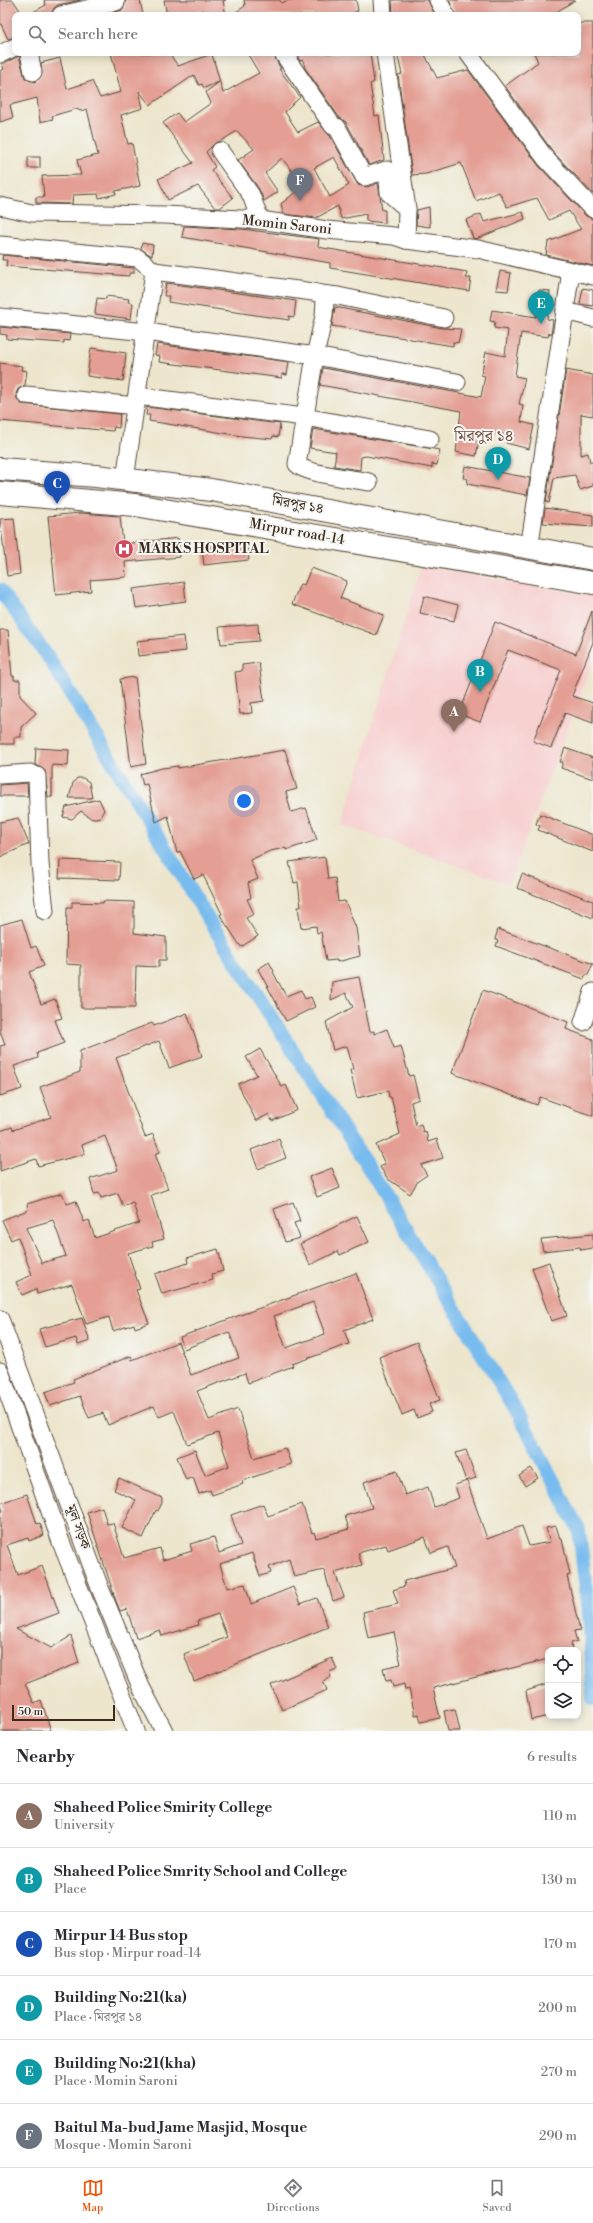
<!DOCTYPE html>
<html lang="en">
<head>
<meta charset="utf-8">
<style>
  :root { --surface:#fff; --page:#f2f2f3; --text:#2b2b33; --muted:#7c7c81; --line:#e1e1e2; --accent:#ea580c }
  body { margin:0; font-family:"Libre Bodoni","Noto Serif Bengali",serif; background:var(--page); color:var(--text) }
  .controls { position:absolute; right:12px; bottom:12px; display:grid; overflow:hidden; border-radius:8px; box-shadow:0 2px 10px #0003 }
  .controls button { width:36px; height:36px; display:grid; place-items:center; padding:0; border:0; border-bottom:1px solid var(--line); background:var(--surface); color:var(--text); font:20px sans-serif }
  .scale { position:absolute; left:12px; bottom:10px; width:103px; box-sizing:border-box; padding-left:4px; border:2px solid #3b2a1e; border-top:0; font-size:11px; line-height:14px; white-space:nowrap; color:#3b2a1e; -webkit-text-stroke:3px #f6f6f2; paint-order:stroke }
  .you { position:absolute; left:244px; top:801px; width:14px; height:14px; margin:-10px; border:3px solid #fff; border-radius:50%; background:#1a73e8; box-shadow:0 0 0 6px #1a73e833 }
  .badge { display:grid; place-items:center; width:26px; height:26px; border-radius:50%; background:var(--accent); color:#fff; font-size:13px; font-weight:700 }
  .pin { position:absolute; translate:-50% -33px; filter:drop-shadow(0 1px 2px #0008) }
  .pin::after { content:''; position:absolute; top:21px; width:14px; height:12px; background:inherit; clip-path:polygon(0 0,100% 0,50% 100%) }
  .list { margin:0; padding:0; list-style:none }
  h2 { display:flex; justify-content:space-between; align-items:center; height:52px; margin:0; padding:0 16px; font-size:17px }
  h2 small { font-size:13px; font-weight:400; color:var(--muted) }
  .list li { display:grid; grid-template-columns:26px 1fr auto; gap:12px; align-items:center; box-sizing:border-box; height:64px; padding:0 16px; border-top:1px solid var(--line) }
  .list b { display:block; font-size:15px; white-space:nowrap }
  .list p { margin:0; font-size:13px; white-space:nowrap; color:var(--muted) }
  .list em { font-size:13px; font-style:normal; color:var(--muted) }
  .icon { flex:none; width:22px; height:22px; fill:none; stroke:currentColor; stroke-width:2; stroke-linecap:round; stroke-linejoin:round }
  .map { position:relative; flex:none; width:593px; height:1731px; overflow:hidden }
  .search { position:absolute; background:var(--surface); box-shadow:0 2px 10px #0003; left:12px; right:12px; top:12px; height:44px; display:flex; align-items:center; gap:10px; box-sizing:border-box; padding:0 14px; border-radius:8px; color:var(--muted); font-size:15px }
  .sheet { height:436px; background:var(--surface) }
  nav { display:flex; justify-content:space-around; align-items:center; box-sizing:border-box; height:56px; border-top:1px solid var(--line); background:var(--surface); font-size:11px; color:var(--muted) }
  nav a { display:grid; justify-items:center; gap:2px }
  nav .on { color:var(--accent) }
  .map>svg:first-child { display:block }
  .built { fill:#f7d0d0; fill-rule:evenodd }
  .lines { fill:none; stroke-linecap:round; stroke-linejoin:round }
  .canal { stroke:#78bbee; stroke-width:14 }
  .building { fill:#e49e93; fill-rule:evenodd }
  .minor-casing { stroke:#564638; stroke-width:19 }
  .major-casing { stroke:#564638; stroke-width:24 }
  .minor { stroke:#fff; stroke-width:17 }
  .major { stroke:#fff; stroke-width:22 }
  .labels { text-anchor:middle; dominant-baseline:central; stroke-width:4; stroke-linejoin:round; paint-order:stroke }
  .street-label { font-size:14px; fill:#3b2a1e; stroke:#f6f6f2 }
  .poi-label { font-size:14px; font-weight:bold; fill:#3b2a1e; stroke:#f6f6f2; text-anchor:start }
  .quarter-label { font-size:16px; fill:#765347; stroke:#f6f6f2 }
</style>
</head>
<body>
<div class="map">
<svg width="593" height="1731" viewBox="0 0 593 1731">
  <rect width="100%" height="100%" fill="#f6f6f2"/>
  <filter id="ink" filterUnits="userSpaceOnUse"><feTurbulence type="fractalNoise" baseFrequency=".025" numOctaves="2"/><feDisplacementMap in="SourceGraphic" scale="8" xChannelSelector="R" yChannelSelector="G"/><feConvolveMatrix kernelMatrix="1 2 1 2 8 2 1 2 1" color-interpolation-filters="sRGB"/></filter>
  <filter id="wash" filterUnits="userSpaceOnUse"><feTurbulence type="fractalNoise" baseFrequency=".012" numOctaves="4" result="noise"/><feDisplacementMap in="SourceGraphic" scale="16" xChannelSelector="R" yChannelSelector="G"/><feGaussianBlur stdDeviation="0.9" result="paint"/><feColorMatrix in="noise" values="0 0 0 0 0 0 0 0 0 0 0 0 0 0 0 0 0 1.4 0 .05"/><feComposite in="paint" operator="in"/></filter>
  <g filter="url(#wash)">
    <rect width="100%" height="100%" fill="#ede6cd"/>
    <path class="built" d="M421,566L593,596V608L580,642L593,646V661L509,884L342,825ZM424,596L458,605L454,621L420,613ZM495,622L587,658L551,748L533,741L561,670L508,650L480,722L459,714Z"/>
    <g class="lines">
      <polyline class="canal" points="0,590 50,660 212,925 363,1159 518,1413 579,1530 590,1624 593,1699"/>
    </g>
    <g id="blocks">
      <g class="building">
        <polygon points="0,0 13,0 23,15 15,15 15,37 8,39 0,22"/>
        <polygon points="44,0 81,0 58,5 54,8 51,15 28,15 46,5"/>
        <polygon points="126,0 140,0 143,15 104,15 123,10"/>
        <polygon points="164,0 226,0 223,1 226,15 204,15 202,10 200,11 201,15 167,15"/>
        <polygon points="244,0 280,0 281,3 289,0 356,0 358,11 348,15 232,15 245,6"/>
        <polygon points="394,0 428,0 435,15 393,15 392,1"/>
        <polygon points="449,0 575,0 552,15 456,15"/>
        <polygon points="578,23 593,23 593,194 554,153 505,86 538,62 534,53 578,53"/>
        <path d="M111,53H169L178,66L212,54L223,93L259,73L247,53H274L276,60L281,69H279L300,97L285,112L298,132L318,122L330,136L358,185L367,187L378,183L382,210H385V223L366,221V214L341,219L338,206L316,218L284,214L281,204L303,186L282,158L265,173L278,192L264,201L259,189L238,160L254,149L237,131L221,141L215,143L206,152L215,167L211,170L233,198L220,208H215L198,186L168,200L158,179L193,163L163,123L177,113L184,122L211,103L206,92L219,82L204,88L202,84L199,85L194,75L150,105L139,91L143,108L121,115L128,144L132,143L140,186L115,191L116,194L99,198L98,194L73,195L72,204L36,203V197H44L42,176L81,175L77,160L98,155L87,109L81,111L76,109L52,116L53,119L40,122L37,98L10,105L13,118L0,122V71L4,69L2,64L19,56L25,78L35,82L42,75L41,63L60,58L67,89L92,81L100,98L121,92ZM334,157L349,185L330,197L314,168Z"/>
        <polygon points="300,53 370,53 374,82 370,84 375,116 379,115 384,160 369,165 346,122 339,117 305,68 303,60 300,61 298,58"/>
        <polygon points="397,53 424,53 437,78 468,70 539,166 586,216 593,219 593,266 546,255 548,242 581,229 569,211 549,220 537,198 507,207 499,192 476,201 461,163 426,174 412,175 398,75 402,74"/>
        <rect x="28" y="157" width="12" height="11"/>
        <polygon points="429,207 430,227 416,225 417,210"/>
        <polygon points="523,212 525,219 476,239 473,238 466,220 481,214 484,222"/>
        <polygon points="184,226 242,229 319,239 318,246 323,248 467,272 466,278 471,278 469,291 330,268 330,263 182,237"/>
        <polygon points="142,243 153,245 152,256 141,249"/>
        <polygon points="3,255 134,268 134,273 129,273 129,276 6,266 7,260 2,260"/>
        <polygon points="500,271 511,273 508,291 496,290"/>
        <polygon points="166,283 296,301 294,317 289,316 289,320 168,302 169,296 164,296"/>
        <polygon points="583,288 593,290 593,306 580,304"/>
        <polygon points="539,290 550,291 547,319 553,320 551,334 549,333 548,337 521,333 515,376 525,378 519,404 523,405 521,422 534,425 529,449 506,443 508,436 481,430 476,456 456,452 461,411 320,385 323,368 481,397 485,376 481,375 486,352 505,356 508,330 494,328 495,322 490,321 492,310 536,317"/>
        <polygon points="106,296 129,299 128,302 133,303 131,319 95,314 97,298 106,299"/>
        <polygon points="335,307 442,328 461,329 458,343 453,342 453,346 332,326"/>
        <polygon points="0,327 70,334 69,341 64,340 64,343 7,339 7,335 0,334"/>
        <polygon points="157,344 289,362 287,375 282,374 282,378 159,362 160,356 155,355"/>
        <polygon points="91,348 126,353 123,381 87,376"/>
        <polygon points="0,363 22,366 21,370 27,371 25,385 18,389 16,394 17,399 21,404 120,414 119,428 114,427 113,431 0,421"/>
        <polygon points="566,370 593,375 593,416 581,414 581,455 588,453 590,462 593,462 593,486 580,490 575,475 554,478 549,503 546,502"/>
        <polygon points="147,407 280,424 278,437 273,436 272,439 242,436 149,421 150,415 146,415"/>
        <polygon points="313,429 440,450 437,465 432,464 432,468 366,456 361,457 360,470 334,466 336,452 310,448"/>
        <polygon points="465,466 530,478 527,495 467,484 468,479 463,478"/>
        <polygon points="545,508 593,515 593,527 543,523"/>
        <polygon points="81,513 120,516 123,544 178,538 180,557 125,562 126,577 90,580 91,591 56,595 48,516"/>
        <polygon points="14,518 20,574 7,576 0,519"/>
        <polygon points="247,543 249,560 204,565 202,548"/>
        <polygon points="311,568 347,581 340,598 384,615 376,635 292,604 300,584 304,585"/>
        <polygon points="184,582 186,601 136,608 133,589"/>
        <polygon points="424,596 458,605 454,621 420,613"/>
        <polygon points="592,611 593,642 572,696 593,703 593,723 565,713 551,748 533,741 561,670 508,650 480,722 459,714 495,622 576,654"/>
        <polygon points="258,624 259,641 221,644 219,627"/>
        <polygon points="0,630 8,630 12,676 14,676 14,680 20,680 20,696 36,713 21,727 21,737 14,737 14,744 0,744"/>
        <polygon points="184,636 186,651 138,656 137,641"/>
        <polygon points="259,663 264,701 251,703 252,713 240,714 235,672 242,671 242,665"/>
        <polygon points="135,677 146,764 131,767 120,679"/>
        <polygon points="36,748 69,750 68,766 52,765 52,797 48,797 45,771 35,764"/>
        <polygon points="565,748 593,758 593,779 561,768 563,762 560,762"/>
        <polygon points="285,750 297,789 286,792 291,812 306,808 317,840 286,850 286,848 270,851 250,860 258,879 248,883 251,898 247,899 254,914 246,918 258,936 241,947 220,915 222,914 203,875 194,879 180,851 177,853 168,816 156,822 147,784 143,785 140,774 162,768 178,766 178,768"/>
        <polygon points="77,778 83,778 89,782 92,798 69,798 73,783"/>
        <polygon points="27,783 28,796 0,796 0,785"/>
        <polygon points="99,799 104,810 100,817 92,819 81,811 72,819 63,817 66,807"/>
        <polygon points="540,814 593,835 593,852 538,830 540,826 536,824"/>
        <polygon points="18,818 29,844 0,857 0,822"/>
        <polygon points="325,857 328,879 335,878 338,902 345,901 356,928 360,956 337,962 337,960 326,961 321,932 317,933 316,926 301,928 298,907 301,907 298,882 294,883 289,862"/>
        <polygon points="60,860 120,862 119,880 59,878"/>
        <polygon points="522,874 593,901 593,918 517,888"/>
        <polygon points="103,901 134,902 134,933 166,937 166,960 159,960 159,967 136,966 135,1008 81,1008 81,965 66,964 67,907 72,907 72,902 103,903"/>
        <polygon points="22,919 31,948 36,946 44,966 29,972 41,1004 55,999 62,1018 55,1020 64,1043 37,1053 38,1058 14,1066 22,1089 0,1096 0,1046 5,1045 0,1031 0,925"/>
        <polygon points="498,929 593,964 588,975 586,975 584,979 496,946 498,941 495,939"/>
        <polygon points="269,962 274,971 273,972 286,996 301,990 305,999 311,997 315,1007 286,1021 258,969"/>
        <polygon points="359,977 370,1032 374,1031 374,1034 387,1029 394,1048 401,1046 409,1076 413,1075 419,1099 411,1102 416,1126 421,1124 423,1132 426,1131 428,1142 437,1139 443,1158 421,1165 427,1175 418,1181 410,1194 388,1179 380,1167 385,1164 376,1145 400,1134 391,1097 389,1097 388,1091 357,1098 350,1070 353,1069 347,1046 333,1050 326,1022 353,1007 346,993 331,1000 332,982"/>
        <polygon points="483,990 568,1022 566,1029 593,1039 593,1116 540,1097 537,1105 452,1073"/>
        <path d="M187,1013L202,1056L169,1068L159,1041L116,1058L145,1137L153,1134L160,1152L155,1154L168,1189L151,1195L164,1239L152,1242L153,1246L128,1253L140,1289L136,1290L149,1323L135,1328L134,1324L113,1331L109,1317L86,1324L72,1284L37,1294L36,1289L22,1295L16,1282L32,1275L18,1237L11,1240L2,1220L28,1210L27,1204L62,1193L67,1204L76,1201L84,1222L89,1220L95,1238L139,1223L133,1202L123,1206L118,1193L101,1198L99,1193L94,1194L90,1179L118,1170L105,1136L82,1145L85,1154L38,1166L36,1159L0,1171V1131L12,1127L13,1130L51,1117L40,1087L80,1072V1051L152,1023L154,1026ZM53,1220L66,1256L42,1263L26,1228Z"/>
        <polygon points="260,1049 282,1087 286,1085 297,1110 272,1121 269,1114 256,1121 238,1084 257,1075 246,1057"/>
        <polygon points="279,1139 286,1158 258,1169 251,1150"/>
        <polygon points="332,1168 340,1188 317,1197 309,1177"/>
        <polygon points="293,1202 300,1221 294,1223 300,1238 285,1242 274,1209"/>
        <polygon points="357,1216 369,1242 340,1255 338,1251 310,1265 300,1244"/>
        <polygon points="593,1234 593,1248 581,1250 580,1247 543,1251 541,1239"/>
        <polygon points="218,1249 223,1271 212,1274 213,1280 162,1294 155,1274 188,1263 187,1258"/>
        <polygon points="549,1262 567,1316 551,1321 532,1268"/>
        <path d="M356,1273L373,1319L344,1330L349,1344L292,1364L293,1366L248,1383L245,1373L197,1391L209,1420L238,1409L254,1458L285,1448L291,1464L242,1481L243,1484L212,1495L210,1490L199,1494L193,1477L186,1480L177,1457L195,1450L205,1475L229,1466L218,1433L187,1444L174,1411L159,1417L154,1406L108,1425L103,1413L89,1418L80,1396L50,1406L45,1392L74,1382L73,1379L131,1356L132,1360L178,1342L191,1375L239,1358L229,1332L184,1349L180,1337ZM313,1302L325,1334L286,1348L274,1316Z"/>
        <polygon points="82,1318 90,1341 78,1345 76,1338 45,1347 39,1329"/>
        <polygon points="417,1342 440,1400 429,1404 432,1412 417,1418 414,1410 402,1415 379,1357"/>
        <polygon points="466,1450 476,1478 466,1481 456,1453"/>
        <polygon points="531,1468 538,1478 525,1486 519,1476"/>
        <polygon points="397,1471 405,1495 428,1487 434,1507 459,1498 455,1485 467,1481 487,1539 522,1526 529,1546 550,1542 546,1528 556,1526 560,1539 562,1539 570,1575 567,1576 580,1630 574,1631 577,1642 571,1643 572,1650 548,1650 548,1659 433,1688 440,1718 421,1722 419,1714 415,1715 409,1689 405,1690 404,1684 393,1687 391,1680 386,1681 383,1668 401,1664 394,1632 368,1638 363,1612 398,1604 393,1590 405,1586 404,1581 455,1568 448,1547 431,1553 425,1537 388,1550 386,1545 358,1553 362,1565 335,1573 344,1597 333,1601 324,1570 294,1577 289,1559 269,1567 271,1573 260,1576 252,1553 220,1564 227,1588 245,1584 251,1604 293,1587 300,1604 317,1598 328,1627 194,1681 184,1654 227,1637 218,1614 197,1621 198,1625 162,1636 160,1630 136,1638 127,1609 120,1611 116,1601 87,1512 102,1507 107,1524 113,1523 124,1558 160,1548 163,1560 192,1551 190,1544 214,1537 219,1553 241,1545 231,1515 263,1504 268,1516 302,1504 312,1533 314,1532 316,1538 349,1529 345,1516 372,1508 364,1482"/>
        <polygon points="119,1478 162,1498 162,1503 158,1511 156,1510 143,1538 122,1528 136,1500 114,1490"/>
        <polygon points="27,1494 37,1524 40,1523 44,1535 29,1541 28,1538 7,1545 18,1575 42,1566 59,1613 16,1629 51,1648 71,1636 79,1663 25,1684 34,1703 41,1700 51,1731 0,1731 0,1512 3,1511 0,1503"/>
        <polygon points="332,1658 337,1669 329,1672 331,1677 323,1681 327,1690 282,1710 271,1685"/>
        <polygon points="548,1684 548,1716 531,1720 526,1691"/>
        <polygon points="455,1709 460,1731 448,1731 444,1711"/>
      </g>
    </g>
  </g>
  <g filter="url(#ink)">
    <use href="#blocks" fill-opacity="0" stroke="#564638" stroke-width="1"/>
    <g class="lines">
      <defs>
        <g id="minor">
          <polyline points="382,0 383,15"/>
          <polyline points="438,0 446,15"/>
          <polyline points="61,15 116,2"/>
          <polyline points="29,53 33,72"/>
          <polyline points="290,53 284,55 333,126 337,127 364,177 387,170 389,193 407,209"/>
          <polyline points="385,53 407,209 406,240"/>
          <polyline points="468,53 546,159 593,209"/>
          <polyline points="0,54 15,47"/>
          <polyline points="220,151 251,195 260,220"/>
          <polyline points="0,206 32,213 165,215 260,220 327,230 394,236 406,240 478,249 593,276"/>
          <polyline points="0,245 138,258 154,271 125,480"/>
          <path d="M154,271L313,292L321,294L325,301L324,316L315,356L297,464C305,474 355,479 369,482"/>
          <polyline points="321,294 338,296 444,318"/>
          <polyline points="565,311 593,318"/>
          <polyline points="0,317 146,332 315,356 457,382"/>
          <polyline points="26,395 136,406"/>
          <polyline points="137,396 304,417 430,439"/>
          <polyline points="529,549 571,271"/>
          <polyline points="0,775 30,773 37,776 40,864 45,911"/>
          <polyline points="583,1022 593,992"/>
          <polyline points="0,1319 100,1588 141,1687 164,1731"/>
          <polyline points="0,1371 61,1542 136,1731"/>
        </g>
        <g id="major">
          <polyline points="0,469 96,476 211,490 593,559"/>
          <polyline points="0,493 135,505 593,583"/>
        </g>
      </defs>
      <use href="#minor" class="minor-casing"/>
      <use href="#major" class="major-casing"/>
      <use href="#minor" class="minor"/>
      <use href="#major" class="major"/>
    </g>
  </g>
  <defs>
    <symbol id="hospital-disc" viewBox="-11 -11 22 22"><circle r="9.5" fill="#d1495b" stroke="#f6f6f2"/><path d="M-5-5h3v3.5h4V-5h3V5h-3V1.5h-4V5h-3Z" fill="#fff"/></symbol>
  </defs>
  <g fill-rule="evenodd">
    <use href="#hospital-disc" x="113" y="538" width="22" height="22"/>
  </g>
  <g class="labels">
    <g class="street-label">
      <text transform="translate(287 225) rotate(6)">Momin Saroni</text>
      <text transform="translate(298 505) rotate(10)">মিরপুর ১৪</text>
      <text transform="translate(297 532) rotate(10)">Mirpur road-14</text>
      <text transform="translate(78 1527) rotate(70)">মূল সড়ক</text>
    </g>
    <g class="poi-label">
      <text x="138" y="549">MARKS HOSPITAL</text>
    </g>
    <g class="quarter-label">
      <text x="484" y="436">মিরপুর ১৪</text>
    </g>
  </g>
</svg>
<div class="controls">
<button><svg class="icon" aria-label="locate" viewBox="0 0 24 24"><circle cx="12" cy="12" r="6"/><path d="M12 2v4M12 18v4M2 12h4M18 12h4"/></svg></button>
<button><svg class="icon" aria-label="layers" viewBox="0 0 24 24"><path d="M12 4l9 5-9 5-9-5zM3 14l9 5 9-5"/></svg></button>
</div>
<div class="scale">50 m</div>
<div class="you"></div>
<div class="pin badge" style="left:454px;top:732px;background:#8d6e63">A</div>
<div class="pin badge" style="left:480px;top:692px;background:#0f9aa8">B</div>
<div class="pin badge" style="left:57px;top:504px;background:#1a4fb4">C</div>
<div class="pin badge" style="left:498px;top:480px;background:#0f9aa8">D</div>
<div class="pin badge" style="left:541px;top:324px;background:#0f9aa8">E</div>
<div class="pin badge" style="left:300px;top:201px;background:#6b7280">F</div>
<div class="search"><svg class="icon" aria-label="search" viewBox="0 0 24 24"><circle cx="10" cy="10" r="6"/><path d="M15 15l6 6"/></svg>Search here</div>
</div>
<section class="sheet">
<h2>Nearby<small>6 results</small></h2>
<ul class="list">
<li><span class="badge" style="background:#8d6e63">A</span><div><b>Shaheed Police Smirity College</b><p>University</p></div><em>110 m</em></li>
<li><span class="badge" style="background:#0f9aa8">B</span><div><b>Shaheed Police Smrity School and College</b><p>Place</p></div><em>130 m</em></li>
<li><span class="badge" style="background:#1a4fb4">C</span><div><b>Mirpur 14 Bus stop</b><p>Bus stop · Mirpur road-14</p></div><em>170 m</em></li>
<li><span class="badge" style="background:#0f9aa8">D</span><div><b>Building No:21(ka)</b><p>Place · মিরপুর ১৪</p></div><em>200 m</em></li>
<li><span class="badge" style="background:#0f9aa8">E</span><div><b>Building No:21(kha)</b><p>Place · Momin Saroni</p></div><em>270 m</em></li>
<li><span class="badge" style="background:#6b7280">F</span><div><b>Baitul Ma-bud Jame Masjid, Mosque</b><p>Mosque · Momin Saroni</p></div><em>290 m</em></li>
</ul>
</section>
<nav>
<a class="on"><svg class="icon" aria-label="map" viewBox="0 0 24 24"><path d="M3 6l6-2 6 2 6-2v14l-6 2-6-2-6 2zM9 4v14M15 6v14"/></svg>Map</a>
<a><svg class="icon" aria-label="directions" viewBox="0 0 24 24"><path d="M12 3l9 9-9 9-9-9zM9 14v-3h6M13 9l2 2-2 2"/></svg>Directions</a>
<a><svg class="icon" aria-label="saved" viewBox="0 0 24 24"><path d="M7 4h10v16l-5-4-5 4z"/></svg>Saved</a>
</nav>
</body>
</html>
